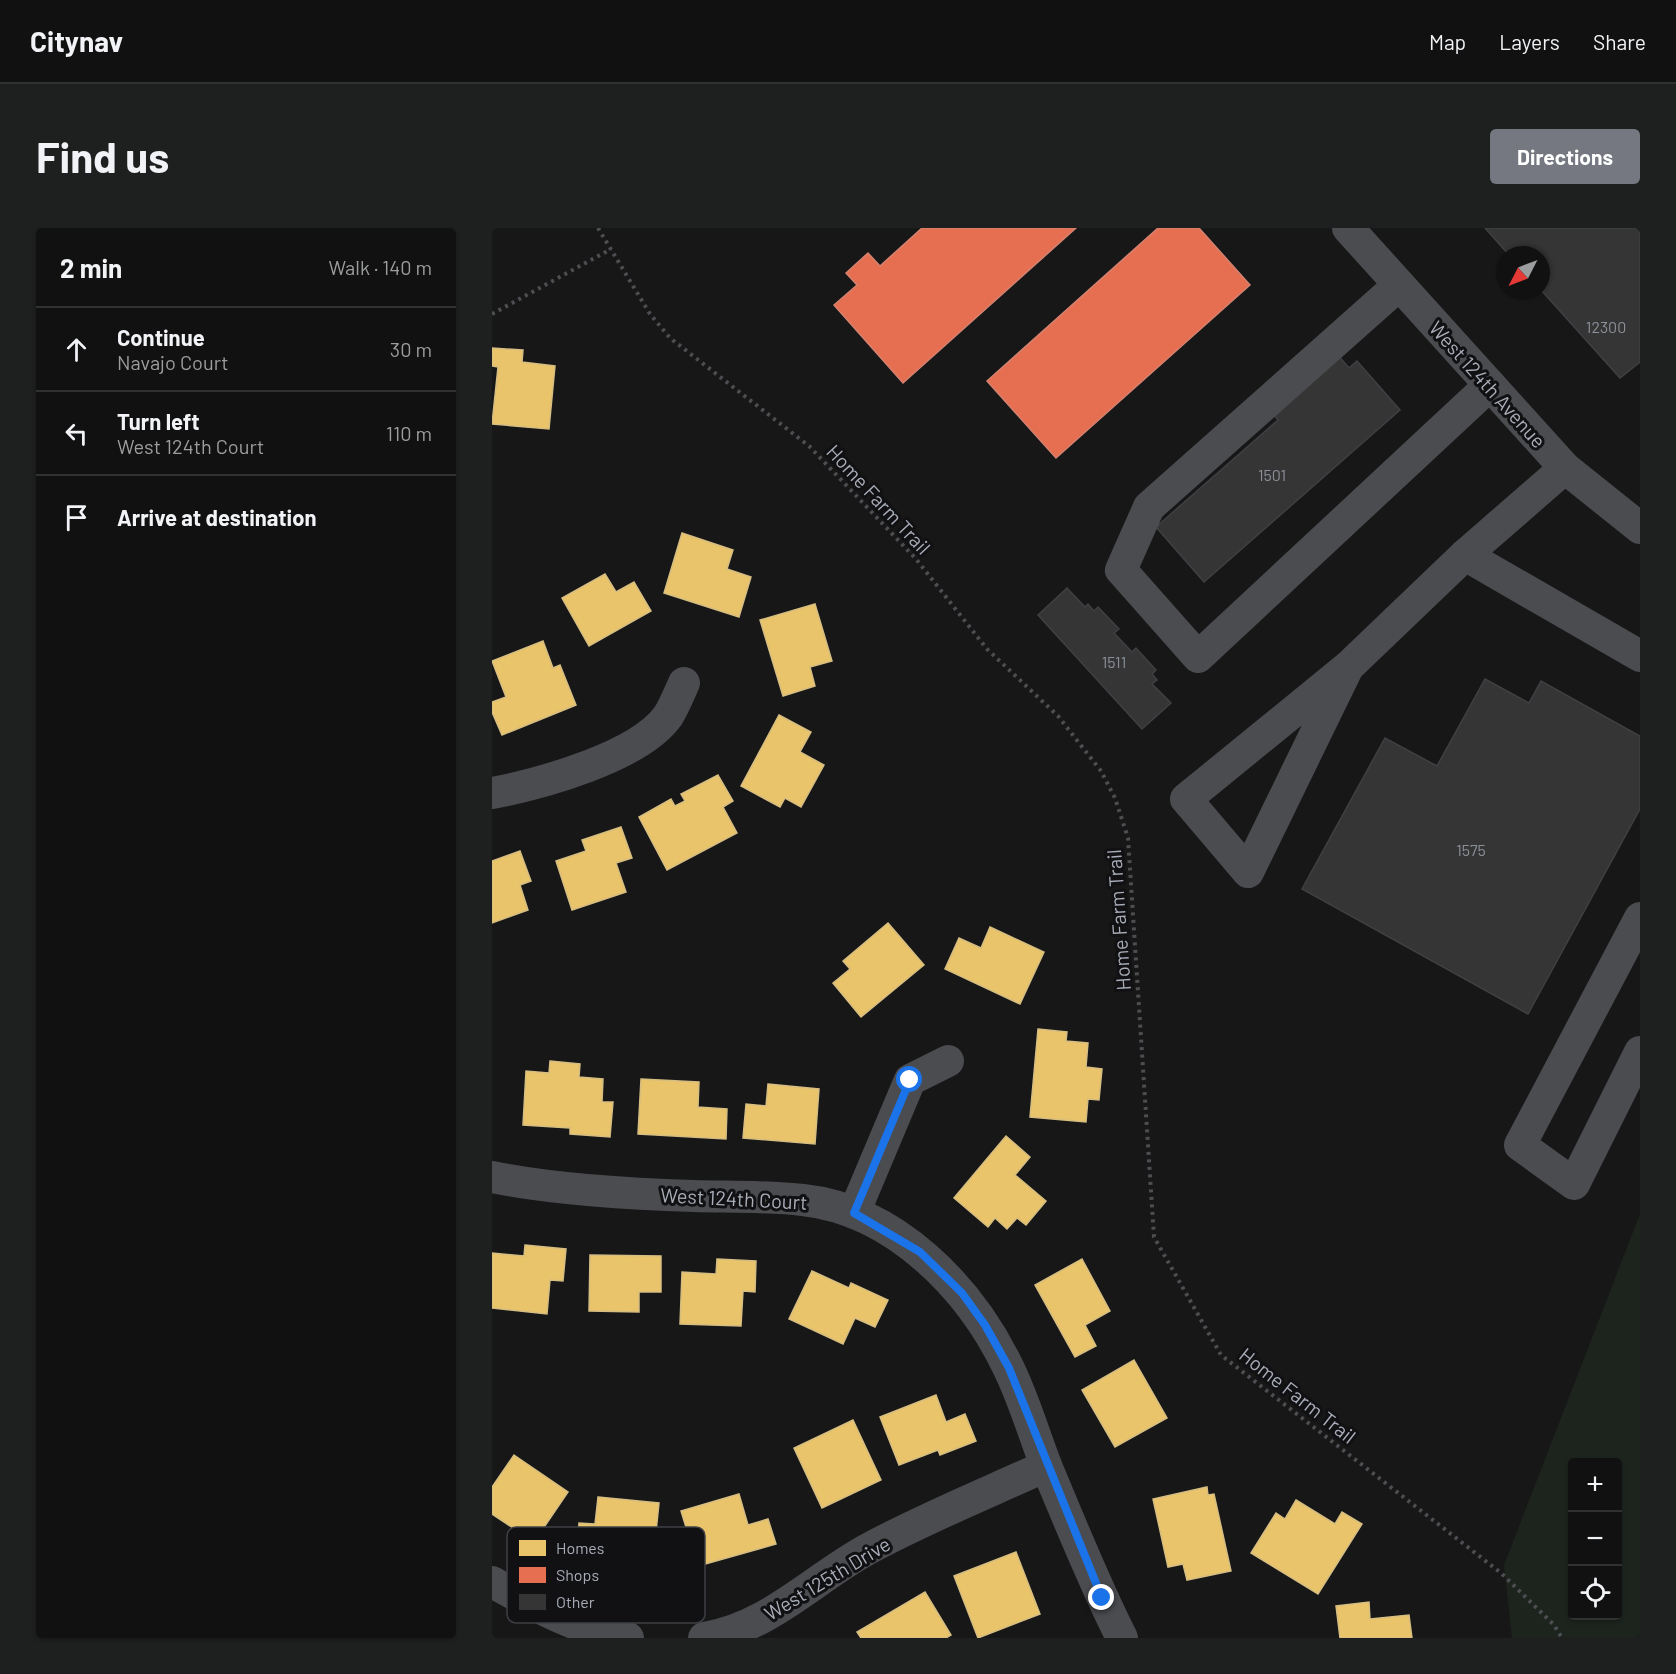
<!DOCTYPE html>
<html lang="en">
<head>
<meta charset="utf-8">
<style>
  :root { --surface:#111; --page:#1e1f1f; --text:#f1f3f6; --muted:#9c9d9f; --line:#303131; --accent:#757880 }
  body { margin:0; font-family:Barlow,sans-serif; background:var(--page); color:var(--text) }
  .controls { position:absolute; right:18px; bottom:18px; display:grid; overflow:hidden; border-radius:6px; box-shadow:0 2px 4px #0004 }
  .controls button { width:54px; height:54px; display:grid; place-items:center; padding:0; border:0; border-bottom:2px solid var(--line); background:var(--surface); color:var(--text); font:30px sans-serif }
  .compass { position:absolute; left:1004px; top:18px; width:54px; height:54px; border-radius:50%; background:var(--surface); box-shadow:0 2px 4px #0004; rotate:228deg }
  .stop { position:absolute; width:18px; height:18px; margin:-14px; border:4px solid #1a73e8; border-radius:50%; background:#fff }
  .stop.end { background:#1a73e8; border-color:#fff; box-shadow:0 2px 6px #0008 }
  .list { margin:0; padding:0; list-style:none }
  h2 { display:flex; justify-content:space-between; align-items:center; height:78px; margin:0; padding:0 24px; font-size:26px }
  h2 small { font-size:20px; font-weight:400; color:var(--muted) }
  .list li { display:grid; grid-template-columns:39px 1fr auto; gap:18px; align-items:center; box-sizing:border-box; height:84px; padding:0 24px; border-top:2px solid var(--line) }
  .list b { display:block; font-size:22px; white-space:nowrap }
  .list p { margin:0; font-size:20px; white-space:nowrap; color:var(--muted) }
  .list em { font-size:20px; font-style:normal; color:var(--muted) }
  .icon { flex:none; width:33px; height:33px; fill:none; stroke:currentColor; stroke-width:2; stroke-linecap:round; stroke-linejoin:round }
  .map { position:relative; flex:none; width:1148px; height:1410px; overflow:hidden; border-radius:6px }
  header { display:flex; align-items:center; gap:36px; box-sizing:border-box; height:84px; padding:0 30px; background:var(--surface); border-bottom:2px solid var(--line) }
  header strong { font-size:28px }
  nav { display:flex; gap:33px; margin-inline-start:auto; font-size:21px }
  .intro { display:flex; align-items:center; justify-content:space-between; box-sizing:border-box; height:144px; padding:0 36px }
  h1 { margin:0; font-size:42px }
  .button { padding:15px 27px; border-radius:6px; background:var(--accent); color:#fff; font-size:21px; font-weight:700 }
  main { display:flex; gap:36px; padding:0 36px }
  aside { flex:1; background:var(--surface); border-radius:6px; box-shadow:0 2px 4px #0004 }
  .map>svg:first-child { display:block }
  .green { fill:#1d241e; fill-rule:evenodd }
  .homes { fill:#e9c46a; stroke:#d6bd81; stroke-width:1.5 }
  .shops { fill:#e76f51; stroke:#d48270; stroke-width:1.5 }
  .building { fill:#353536; stroke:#3f4043; stroke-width:1.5 }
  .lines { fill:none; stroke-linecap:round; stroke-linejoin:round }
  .path { stroke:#4d4e52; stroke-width:4; stroke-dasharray:3 4.5; stroke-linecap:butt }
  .minor { stroke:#4b4c50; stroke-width:32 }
  .route { stroke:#1a73e8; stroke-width:8 }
  .labels { text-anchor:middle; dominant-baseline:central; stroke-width:6; stroke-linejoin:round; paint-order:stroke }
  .number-label { font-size:16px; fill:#8b8f98 }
  .street-label { font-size:20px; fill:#a8adb8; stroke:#111113 }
  .key { fill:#111113; stroke:#3e4045; stroke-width:1.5 }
  .key-label { font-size:16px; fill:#a8adb8 }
</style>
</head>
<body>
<header>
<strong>Citynav</strong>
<nav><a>Map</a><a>Layers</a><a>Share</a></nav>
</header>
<div class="intro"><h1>Find us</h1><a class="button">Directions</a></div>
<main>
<aside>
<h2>2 min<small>Walk · 140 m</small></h2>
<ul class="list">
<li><svg class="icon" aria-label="ahead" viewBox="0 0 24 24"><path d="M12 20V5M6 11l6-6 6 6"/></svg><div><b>Continue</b><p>Navajo Court</p></div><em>30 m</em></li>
<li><svg class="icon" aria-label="left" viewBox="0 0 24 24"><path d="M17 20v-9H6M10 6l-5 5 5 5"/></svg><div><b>Turn left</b><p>West 124th Court</p></div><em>110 m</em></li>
<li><svg class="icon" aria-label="arrive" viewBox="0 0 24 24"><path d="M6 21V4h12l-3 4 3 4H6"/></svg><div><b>Arrive at destination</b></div></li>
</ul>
</aside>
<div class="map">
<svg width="1148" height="1410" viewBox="0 0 1148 1410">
  <rect width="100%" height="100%" fill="#171717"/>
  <path class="green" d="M1148,986V1410H1020L1012,1337ZM1080,1234H1126V1388H1080Z"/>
  <g class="homes">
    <polygon points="0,120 31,122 30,134 63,138 57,201 0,196 6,139 0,138"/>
    <polygon points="190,305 241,322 235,341 259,349 247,389 172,365"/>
    <polygon points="113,346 124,364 142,354 159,383 97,418 70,370"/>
    <polygon points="323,376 340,433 318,439 323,458 291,468 268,392"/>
    <polygon points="51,413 61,440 68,437 84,477 10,507 0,484 0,474 14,469 0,433"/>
    <polygon points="287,487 319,504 308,524 332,537 309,579 293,570 288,579 249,558"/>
    <polygon points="226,547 241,573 231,579 245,605 175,642 147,589 179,571 183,578 193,573 189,566"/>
    <polygon points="129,599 140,630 124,635 134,664 80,682 64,633 94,623 90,612"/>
    <polygon points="28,623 39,653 28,657 36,682 0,695 0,633"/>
    <polygon points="396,695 432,737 369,789 341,755 358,741 351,733"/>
    <polygon points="498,699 552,724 528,776 453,741 467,710 489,720"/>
    <polygon points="546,801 575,804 574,813 596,815 594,839 610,841 607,872 596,871 594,894 538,889"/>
    <polygon points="58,833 88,836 87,849 111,851 110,874 121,874 118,909 78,906 78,900 31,897 34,843 57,845"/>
    <polygon points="149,851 207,854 206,879 235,881 234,911 146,906"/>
    <polygon points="276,856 327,861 323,916 251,910 254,876 274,878"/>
    <polygon points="514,908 538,929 523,947 554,973 534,997 525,990 515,1001 503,990 496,999 462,970"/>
    <polygon points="33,1017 74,1021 71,1053 58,1052 55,1086 0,1080 0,1025 32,1028"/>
    <polygon points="98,1027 169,1028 169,1064 147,1064 147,1084 97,1083"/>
    <polygon points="225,1031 264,1033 263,1064 251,1063 249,1098 188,1096 190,1044 224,1046"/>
    <polygon points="590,1031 618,1083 593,1097 604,1118 583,1129 543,1057"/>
    <polygon points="320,1043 357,1060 359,1055 396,1072 383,1099 363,1090 351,1116 297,1091"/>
    <polygon points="642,1132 675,1190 623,1219 590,1162"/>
    <polygon points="444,1167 454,1194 473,1186 484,1213 448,1227 446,1222 407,1237 388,1189"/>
    <polygon points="361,1192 389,1252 330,1280 302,1220"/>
    <polygon points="22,1227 76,1264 42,1314 0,1286 0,1259"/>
    <polygon points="715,1259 716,1267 722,1266 739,1343 695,1352 691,1336 676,1339 661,1271"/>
    <polygon points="247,1266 256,1297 276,1291 284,1316 206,1338 189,1283"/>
    <polygon points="106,1269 167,1275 160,1343 84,1336 87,1295 103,1296"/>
    <polygon points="804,1272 843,1296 850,1284 870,1296 826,1366 759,1325 784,1285 793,1291"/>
    <polygon points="524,1324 548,1386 486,1410 462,1348"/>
    <polygon points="433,1364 459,1407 454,1410 369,1410 365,1404"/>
    <polygon points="877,1374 878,1391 917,1387 920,1410 848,1410 844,1378"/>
  </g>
  <g class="shops">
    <polygon points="430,0 584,0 411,155 342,77 365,57 354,45 376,25 388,38"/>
    <polygon points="666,0 707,0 758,57 564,230 495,153"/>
  </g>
  <g class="building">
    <polygon points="993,0 1148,0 1148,134 1128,150 1049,62 1049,27 1017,27"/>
    <polygon points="845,126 857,140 865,133 908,182 712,354 664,299 786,192 779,183"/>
    <polygon points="575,360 593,379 596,376 602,383 606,379 627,401 622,405 640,424 644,420 664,442 660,446 665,452 660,456 679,475 650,501 546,387"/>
    <polygon points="993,451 1037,475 1049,453 1148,508 1148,581 1036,786 810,661 893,510 945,538"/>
  </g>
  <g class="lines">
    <g class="path">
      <polyline points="106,0 158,86 178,110 317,218 424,331 495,421 566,488 609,543 623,570 636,610 662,1009 729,1127 1009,1345 1062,1397 1070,1410"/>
      <polyline points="0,86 119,21"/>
    </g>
    <g class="minor">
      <polyline points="856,0 1073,240 1148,300"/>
      <polyline points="907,57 657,279 629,342 706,429 998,157"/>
      <polyline points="973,327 1148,428"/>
      <polyline points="856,439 756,644 694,571 856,439 973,327 1073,240"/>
      <path d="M0,565C48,556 147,529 176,488C182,479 187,466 192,455"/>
      <polyline points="1148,690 1028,917 1082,956 1148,824"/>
      <path d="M0,949C65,962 136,966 202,968C238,969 275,968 311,972C403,982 478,1060 516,1139C532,1171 542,1207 555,1240C579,1297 602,1355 630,1410"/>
      <polyline points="362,985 418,852 456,833"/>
      <path d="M0,1354C45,1379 85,1402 136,1410"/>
      <path d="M212,1410C276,1400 321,1351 376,1321C433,1290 495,1265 554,1238"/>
    </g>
  </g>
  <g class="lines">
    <polyline class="route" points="418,852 362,985 428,1024 470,1065 493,1097 517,1140 610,1370"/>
  </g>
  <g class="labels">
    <g class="number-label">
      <text x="1114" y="98">12300</text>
      <text x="780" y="246">1501</text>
      <text x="622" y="433">1511</text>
      <text x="979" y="621">1575</text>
    </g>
    <g class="street-label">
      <text transform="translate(996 156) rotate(48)">West 124th Avenue</text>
      <text transform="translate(387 271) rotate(47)">Home Farm Trail</text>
      <text transform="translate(626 692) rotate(-94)">Home Farm Trail</text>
      <text transform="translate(242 970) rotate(3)">West 124th Court</text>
      <text transform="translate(806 1167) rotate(38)">Home Farm Trail</text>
      <text transform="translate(335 1350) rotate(-31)">West 125th Drive</text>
    </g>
  </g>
  <rect x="15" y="1299" width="198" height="96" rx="9" class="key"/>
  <rect x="27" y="1312" width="27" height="16" fill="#e9c46a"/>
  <rect x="27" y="1339" width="27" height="16" fill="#e76f51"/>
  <rect x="27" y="1366" width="27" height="16" fill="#353536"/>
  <g class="key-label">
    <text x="64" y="1326">Homes</text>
    <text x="64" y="1353">Shops</text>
    <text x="64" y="1380">Other</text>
  </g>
</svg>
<div class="controls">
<button>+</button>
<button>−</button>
<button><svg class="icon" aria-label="locate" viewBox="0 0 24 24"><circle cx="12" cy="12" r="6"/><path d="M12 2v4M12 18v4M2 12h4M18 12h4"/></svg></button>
</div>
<svg class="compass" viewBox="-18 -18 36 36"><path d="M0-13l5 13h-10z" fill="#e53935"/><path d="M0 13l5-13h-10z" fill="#9c9d9f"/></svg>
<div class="stop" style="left:418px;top:852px"></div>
<div class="stop end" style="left:610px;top:1370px"></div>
</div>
</main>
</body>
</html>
